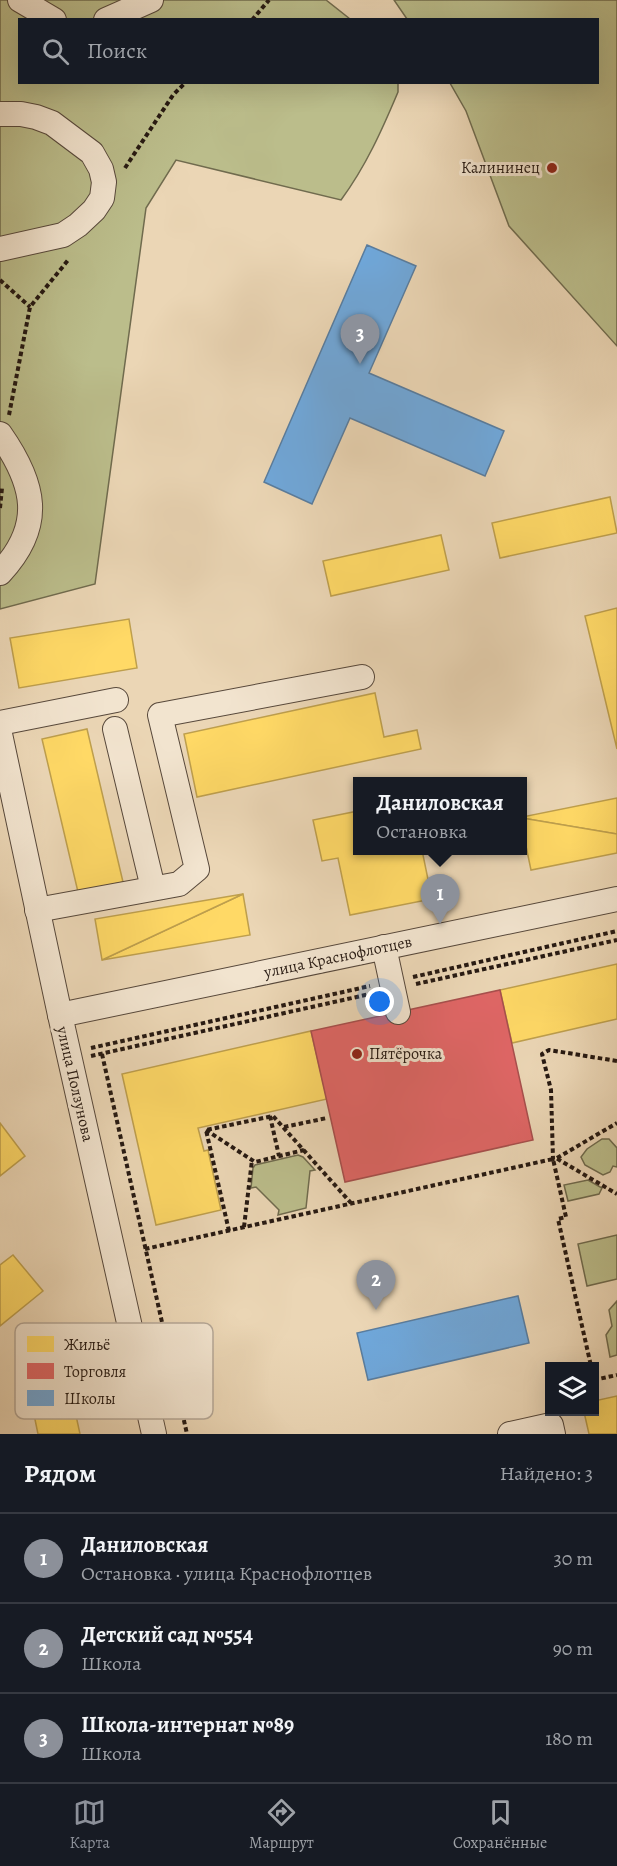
<!DOCTYPE html>
<html lang="ru">
<head>
<meta charset="utf-8">
<style>
  :root { --surface:#171b24; --page:#20242c; --text:#f1f3f6; --muted:#9ea1a6; --line:#363941; --accent:#8c9099 }
  body { margin:0; font-family:Alegreya,serif; background:var(--page); color:var(--text) }
  .controls { position:absolute; right:18px; bottom:18px; display:grid; overflow:hidden; border-radius:0px; box-shadow:0 6px 24px #0002 }
  .controls button { width:54px; height:54px; display:grid; place-items:center; padding:0; border:0; border-bottom:2px solid var(--line); background:var(--surface); color:var(--text); font:30px sans-serif }
  .you { position:absolute; left:380px; top:1002px; width:21px; height:21px; margin:-15px; border:4px solid #fff; border-radius:50%; background:#1a73e8; box-shadow:0 0 0 9px #1a73e833 }
  .badge { display:grid; place-items:center; width:39px; height:39px; border-radius:50%; background:var(--accent); color:#fff; font-size:20px; font-weight:700 }
  .pin { position:absolute; translate:-50% -50px; filter:drop-shadow(0 2px 3px #0008) }
  .pin::after { content:''; position:absolute; top:32px; width:21px; height:18px; background:inherit; clip-path:polygon(0 0,100% 0,50% 100%) }
  .popup { position:absolute; left:353px; top:777px; width:174px; height:78px; box-sizing:border-box; display:grid; place-content:center; border-radius:0px; background:var(--surface); filter:drop-shadow(0 2px 4px #0005); font-size:20px; white-space:nowrap; color:var(--muted) }
  .popup b { font-size:22px; color:var(--text) }
  .popup::after { content:''; position:absolute; left:50%; top:100%; margin-left:-12px; border:12px solid transparent; border-top-color:var(--surface) }
  .list { margin:0; padding:0; list-style:none }
  h2 { display:flex; justify-content:space-between; align-items:center; height:78px; margin:0; padding:0 24px; font-size:26px }
  h2 small { font-size:20px; font-weight:400; color:var(--muted) }
  .list li { display:grid; grid-template-columns:39px 1fr auto; gap:18px; align-items:center; box-sizing:border-box; height:90px; padding:0 24px; border-top:2px solid var(--line) }
  .list b { display:block; font-size:22px; white-space:nowrap }
  .list p { margin:0; font-size:20px; white-space:nowrap; color:var(--muted) }
  .list em { font-size:20px; font-style:normal; color:var(--muted) }
  .icon { flex:none; width:33px; height:33px; fill:none; stroke:currentColor; stroke-width:2; stroke-linecap:round; stroke-linejoin:round }
  .map { position:relative; flex:none; width:617px; height:1434px; overflow:hidden }
  .search { position:absolute; background:var(--surface); box-shadow:0 6px 24px #0002; left:18px; right:18px; top:18px; height:66px; display:flex; align-items:center; gap:15px; box-sizing:border-box; padding:0 21px; border-radius:0px; color:var(--muted); font-size:22px }
  .sheet { height:348px; background:var(--surface) }
  nav { display:flex; justify-content:space-around; align-items:center; box-sizing:border-box; height:84px; border-top:2px solid var(--line); background:var(--surface); font-size:16px; color:var(--muted) }
  nav a { display:grid; justify-items:center; gap:3px }
  nav .on { color:var(--accent) }
  .map>svg:first-child { display:block }
  .green { fill:#bbbd8b; stroke:#706b4e; stroke-width:1.5 }
  .homes { fill:#ffd966; stroke:#be9f4d; stroke-width:1.5 }
  .shops { fill:#e06666; stroke:#a84f4d; stroke-width:1.5 }
  .schools { fill:#6fa8dc; stroke:#597d9f; stroke-width:1.5 }
  .lines { fill:none; stroke-linecap:round; stroke-linejoin:round }
  .minor-casing { stroke:#57483b; stroke-width:26 }
  .path { stroke:#261912; stroke-width:4; stroke-dasharray:4.5 3; stroke-linecap:butt }
  .minor { stroke:#f2e4cf; stroke-width:24 }
  .poi-dot { fill:#8f2418; stroke:#f2e4cf; stroke-width:2 }
  .labels { text-anchor:middle; dominant-baseline:central; stroke-width:6; stroke-linejoin:round; paint-order:stroke }
  .poi-label { font-size:16px; fill:#261912; stroke:#f2e4cf; text-anchor:end }
  .street-label { font-size:16px; fill:#261912; stroke:#f2e4cf }
  .key { fill:#f2e4cf; stroke:#b5a796; stroke-width:1.5 }
  .key-label { font-size:16px; fill:#261912 }
</style>
</head>
<body>
<div class="map">
<svg width="617" height="1434" viewBox="0 0 617 1434">
  <rect width="100%" height="100%" fill="#ebd6b5"/>
  <filter id="stains"><feTurbulence type="fractalNoise" baseFrequency=".00333" numOctaves="4"/><feColorMatrix values="0 0 0 0 .2 0 0 0 0 .09 0 0 0 0 .02 0 0 0 .5 -.17"/></filter>
  <radialGradient id="worn" r=".72"><stop offset=".6" stop-color="#630" stop-opacity="0"/><stop offset="1" stop-color="#630" stop-opacity=".3"/></radialGradient>
  <g class="green">
    <path d="M0,0H326L350,19L20,20V82L398,83V92C382,130 366,166 341,200L176,160L146,208L95,584L0,609Z"/>
    <polygon points="394,0 617,0 617,346 509,226 466,111 450,83 598,82 598,20 407,19"/>
    <polygon points="602,1139 609,1139 617,1148 617,1167 613,1166 610,1172 603,1175 585,1165 581,1157 587,1149"/>
    <polygon points="298,1155 303,1157 315,1170 310,1171 306,1208 278,1215 279,1210 256,1187 251,1188 253,1168 255,1165"/>
    <polygon points="588,1180 602,1188 599,1194 568,1201 564,1185"/>
    <polygon points="617,1235 617,1279 587,1286 578,1244"/>
    <polygon points="617,1301 617,1355 610,1357 606,1335 612,1326 609,1310"/>
  </g>
  <g class="homes">
    <polygon points="610,497 617,533 500,558 492,523"/>
    <polygon points="441,535 449,570 331,596 323,561"/>
    <polygon points="617,608 617,749 585,616"/>
    <polygon points="129,619 137,668 19,688 10,638"/>
    <polygon points="375,693 384,737 417,730 421,749 197,797 184,734"/>
    <polygon points="87,729 123,882 78,892 42,739"/>
    <polygon points="617,798 617,834 522,818 522,817"/>
    <polygon points="358,811 358,850 422,850 432,899 350,915 338,858 322,861 313,820"/>
    <polygon points="522,818 617,834 617,853 531,870 522,827"/>
    <polygon points="243,894 250,935 102,960"/>
    <polygon points="243,894 102,960 95,919"/>
    <polygon points="617,964 617,1019 512,1043 500,990"/>
    <polygon points="311,1031 327,1099 198,1128 204,1151 208,1150 221,1210 156,1225 122,1074"/>
    <polygon points="0,1123 25,1156 0,1176"/>
    <polygon points="13,1255 43,1291 0,1326 0,1265"/>
    <polygon points="617,1396 617,1434 589,1434 584,1412 594,1412 594,1401"/>
    <polygon points="72,1397 80,1434 38,1434 32,1405"/>
  </g>
  <polygon class="shops" points="500,990 533,1140 345,1182 311,1031"/>
  <g class="schools">
    <polygon points="367,245 416,266 369,373 504,431 485,476 350,418 312,504 264,482"/>
    <polygon points="518,1296 529,1343 368,1380 357,1333"/>
  </g>
  <g class="lines">
    <defs>
      <g id="minor">
        <polyline points="20,0 54,20"/>
        <polyline points="106,20 151,0"/>
        <polyline points="0,114 21,114 36,117 52,123 92,153 101,169 104,182 102,198 94,210 78,225 63,235 0,249"/>
        <path d="M0,434C35,484 45,525 0,573"/>
        <polyline points="0,723 116,700"/>
        <polyline points="115,729 153,888"/>
        <polyline points="0,734 60,1015 154,1434"/>
        <polyline points="37,910 179,884 197,869 160,715 362,677"/>
        <polyline points="384,947 398,1012"/>
        <polyline points="60,1015 617,899"/>
        <polyline points="510,1434 551,1425 553,1434"/>
      </g>
    </defs>
    <use href="#minor" class="minor-casing"/>
    <g class="path">
      <polyline points="252,20 269,0"/>
      <polyline points="125,168 173,95 186,82"/>
      <polyline points="0,280 30,307"/>
      <polyline points="9,415 30,307 69,259"/>
      <polyline points="0,508 2,488"/>
      <polyline points="413,977 617,931"/>
      <polyline points="416,984 617,940"/>
      <polyline points="91,1048 370,986"/>
      <polyline points="102,1054 187,1434"/>
      <polyline points="91,1056 370,994"/>
      <polyline points="617,1061 549,1050 542,1054 551,1090 553,1159 556,1158 617,1194"/>
      <polyline points="270,1116 279,1156"/>
      <polyline points="284,1127 327,1118"/>
      <polyline points="206,1130 255,1162 304,1150"/>
      <polyline points="557,1158 617,1123"/>
      <polyline points="244,1227 252,1160"/>
      <polyline points="229,1231 206,1130 273,1116 351,1203"/>
      <polyline points="145,1249 553,1159 566,1217 558,1219 591,1366"/>
      <polyline points="594,1380 617,1375"/>
    </g>
    <use href="#minor" class="minor"/>
  </g>
  <g class="poi-dot">
    <circle cx="552" cy="168" r="6"/>
    <circle cx="357" cy="1054" r="6"/>
  </g>
  <g class="labels">
    <g class="poi-label">
      <text x="540" y="168">Калининец</text>
      <text x="369" y="1054" text-anchor="start">Пятёрочка</text>
    </g>
    <g class="street-label">
      <text transform="translate(338 957) rotate(-12)">улица Краснофлотцев</text>
      <text transform="translate(75 1084) rotate(77)">улица Ползунова</text>
    </g>
  </g>
  <rect x="15" y="1323" width="198" height="96" rx="9" class="key"/>
  <rect x="27" y="1336" width="27" height="16" fill="#ffd966"/>
  <rect x="27" y="1363" width="27" height="16" fill="#e06666"/>
  <rect x="27" y="1390" width="27" height="16" fill="#6fa8dc"/>
  <g class="key-label">
    <text x="64" y="1350">Жильё</text>
    <text x="64" y="1377">Торговля</text>
    <text x="64" y="1404">Школы</text>
  </g>
  <rect width="100%" height="100%" filter="url(#stains)"/>
  <rect width="100%" height="100%" fill="url(#worn)"/>
</svg>
<div class="controls">
<button><svg class="icon" aria-label="layers" viewBox="0 0 24 24"><path d="M12 4l9 5-9 5-9-5zM3 14l9 5 9-5"/></svg></button>
</div>
<div class="you"></div>
<div class="pin badge" style="left:440px;top:924px">1</div>
<div class="popup"><b>Даниловская</b>Остановка</div>
<div class="pin badge" style="left:376px;top:1310px">2</div>
<div class="pin badge" style="left:360px;top:364px">3</div>
<div class="search"><svg class="icon" aria-label="search" viewBox="0 0 24 24"><circle cx="10" cy="10" r="6"/><path d="M15 15l6 6"/></svg>Поиск</div>
</div>
<section class="sheet">
<h2>Рядом<small>Найдено: 3</small></h2>
<ul class="list">
<li><span class="badge">1</span><div><b>Даниловская</b><p>Остановка · улица Краснофлотцев</p></div><em>30 m</em></li>
<li><span class="badge">2</span><div><b>Детский сад №554</b><p>Школа</p></div><em>90 m</em></li>
<li><span class="badge">3</span><div><b>Школа-интернат №89</b><p>Школа</p></div><em>180 m</em></li>
</ul>
</section>
<nav>
<a class="on"><svg class="icon" aria-label="map" viewBox="0 0 24 24"><path d="M3 6l6-2 6 2 6-2v14l-6 2-6-2-6 2zM9 4v14M15 6v14"/></svg>Карта</a>
<a><svg class="icon" aria-label="directions" viewBox="0 0 24 24"><path d="M12 3l9 9-9 9-9-9zM9 14v-3h6M13 9l2 2-2 2"/></svg>Маршрут</a>
<a><svg class="icon" aria-label="saved" viewBox="0 0 24 24"><path d="M7 4h10v16l-5-4-5 4z"/></svg>Сохранённые</a>
</nav>
</body>
</html>
